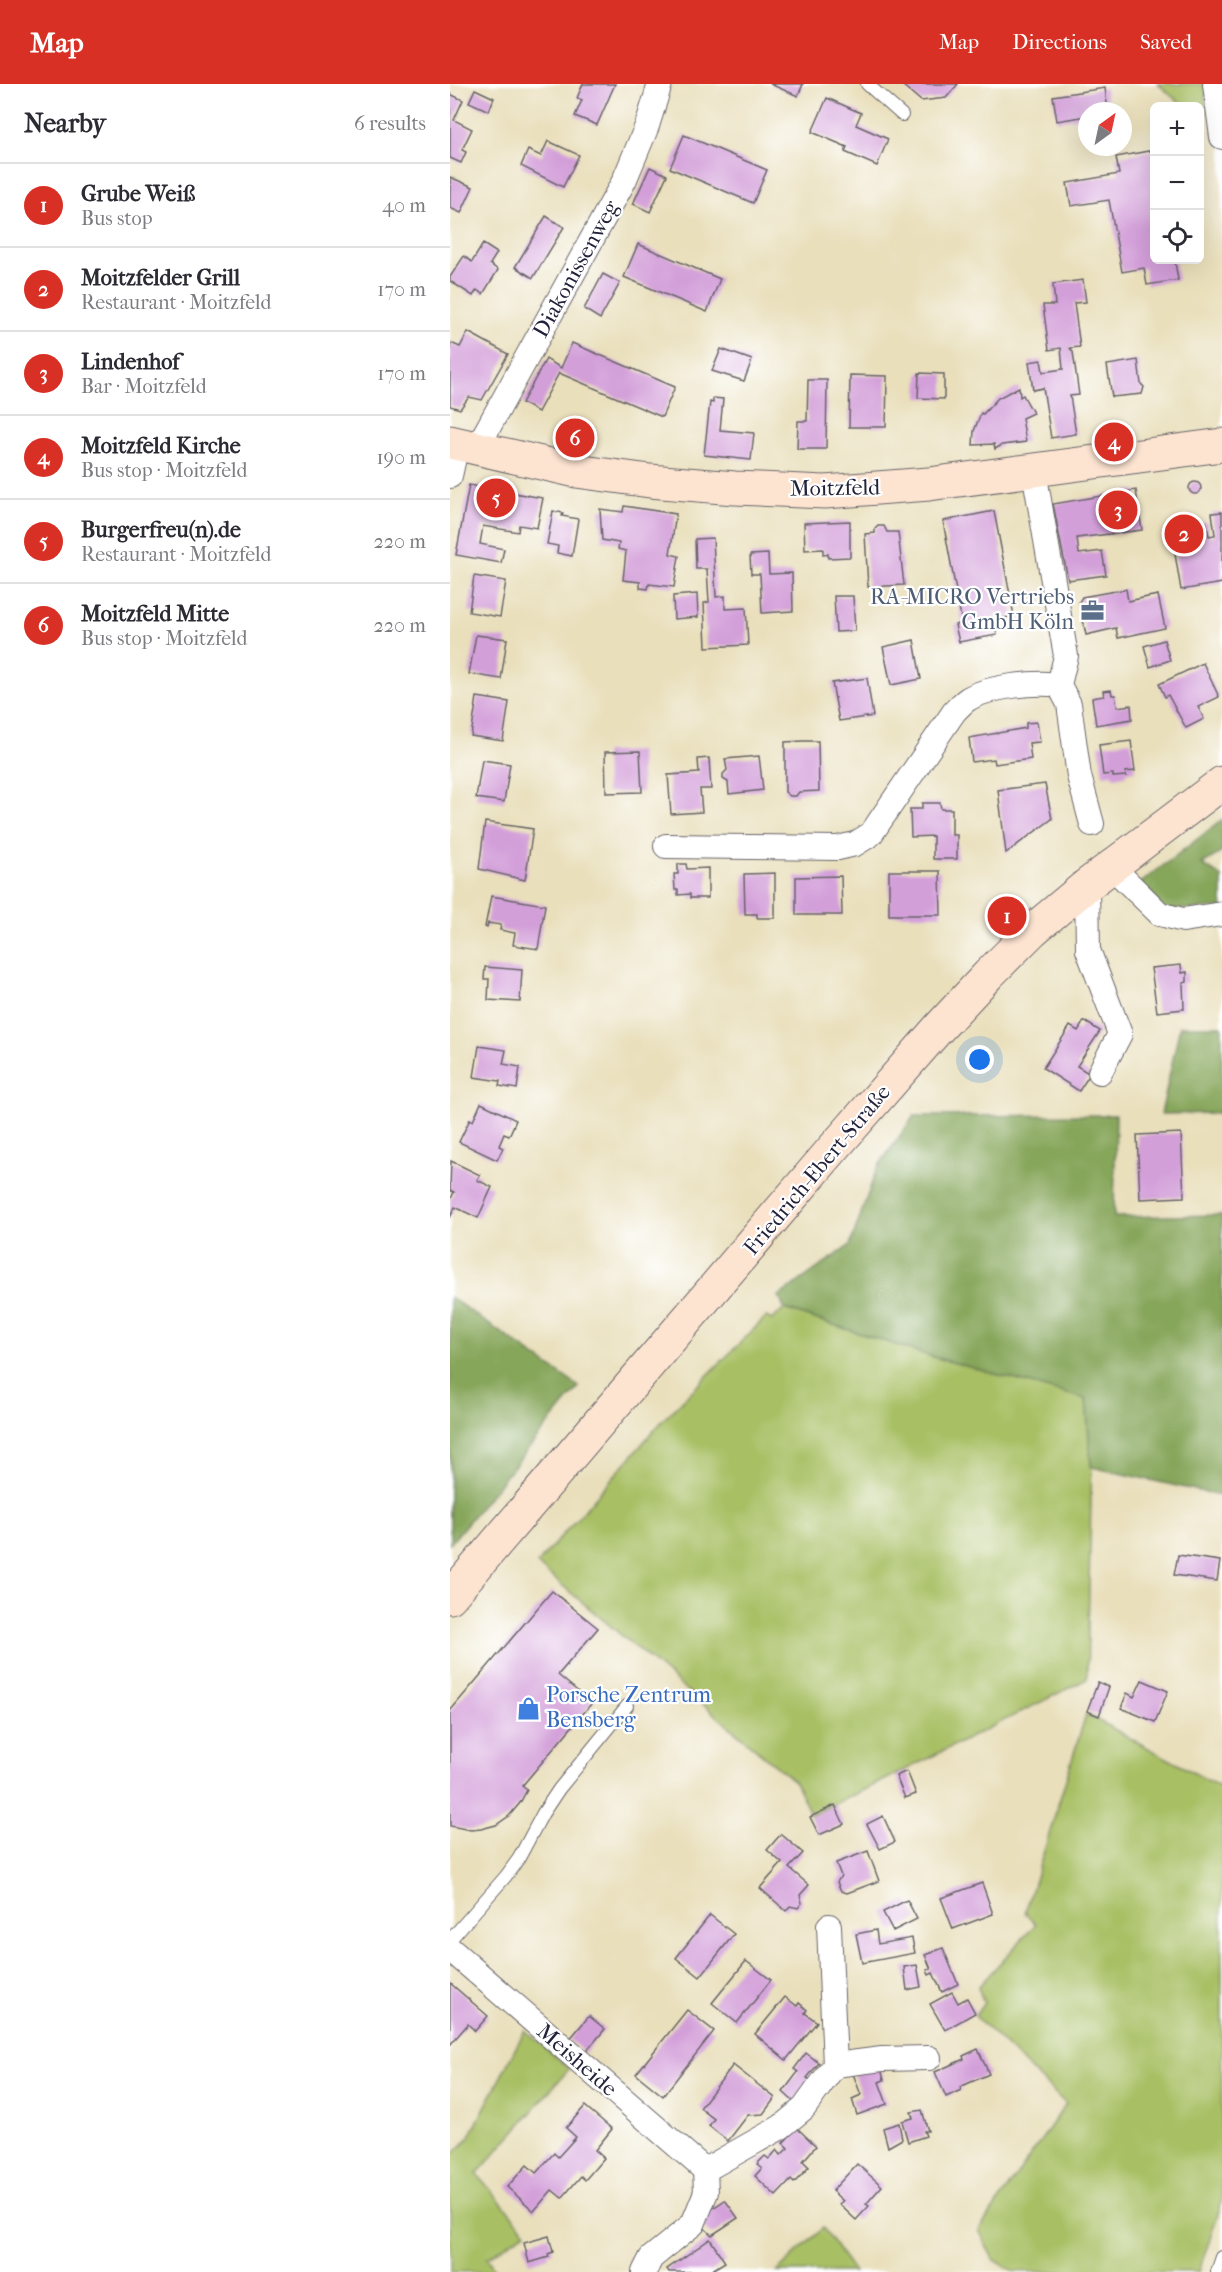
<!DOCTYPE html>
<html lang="en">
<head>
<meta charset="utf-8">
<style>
  :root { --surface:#fff; --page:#f7f7f7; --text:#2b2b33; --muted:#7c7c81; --line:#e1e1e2; --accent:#d93025 }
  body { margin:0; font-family:"IM FELL French Canon",serif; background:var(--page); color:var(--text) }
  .controls { position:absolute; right:18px; top:18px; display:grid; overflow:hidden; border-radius:9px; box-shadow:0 6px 24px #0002 }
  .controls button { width:54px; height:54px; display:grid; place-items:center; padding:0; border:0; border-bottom:2px solid var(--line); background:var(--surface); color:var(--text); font:30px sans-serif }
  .compass { position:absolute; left:628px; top:18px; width:54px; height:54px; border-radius:50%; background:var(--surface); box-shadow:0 6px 24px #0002; rotate:33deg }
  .you { position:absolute; left:530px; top:976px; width:21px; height:21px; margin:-15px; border:4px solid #fff; border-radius:50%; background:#1a73e8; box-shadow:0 0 0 9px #1a73e833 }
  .badge { display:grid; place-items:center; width:39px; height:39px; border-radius:50%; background:var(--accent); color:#fff; font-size:20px; font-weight:700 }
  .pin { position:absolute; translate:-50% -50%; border:3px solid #fff; box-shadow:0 2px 6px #0006 }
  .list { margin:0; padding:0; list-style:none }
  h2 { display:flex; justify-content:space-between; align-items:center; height:78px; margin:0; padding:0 24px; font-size:26px }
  h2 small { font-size:20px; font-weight:400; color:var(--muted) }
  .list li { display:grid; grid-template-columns:39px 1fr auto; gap:18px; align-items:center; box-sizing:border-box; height:84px; padding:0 24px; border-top:2px solid var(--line) }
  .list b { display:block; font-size:22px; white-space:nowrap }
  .list p { margin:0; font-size:20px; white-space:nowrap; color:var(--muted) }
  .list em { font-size:20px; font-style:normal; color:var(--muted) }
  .icon { flex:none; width:33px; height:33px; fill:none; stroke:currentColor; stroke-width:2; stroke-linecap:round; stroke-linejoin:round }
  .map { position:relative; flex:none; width:772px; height:2188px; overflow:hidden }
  header { display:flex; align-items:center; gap:36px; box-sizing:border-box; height:84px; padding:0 30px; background:var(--accent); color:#fff }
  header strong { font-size:28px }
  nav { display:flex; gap:33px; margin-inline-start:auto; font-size:21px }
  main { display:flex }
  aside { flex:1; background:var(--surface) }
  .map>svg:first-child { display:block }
  .green { fill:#a8bf64; stroke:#657050; stroke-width:1.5 }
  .forest { fill:#86a65a; stroke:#54644a; stroke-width:1.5 }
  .building { fill:#d39fd9 }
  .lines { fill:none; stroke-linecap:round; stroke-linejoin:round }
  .service-casing { stroke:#686468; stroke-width:14 }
  .minor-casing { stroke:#686468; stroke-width:26 }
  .secondary-casing { stroke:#686468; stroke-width:35 }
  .service { stroke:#fff; stroke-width:12 }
  .minor { stroke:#fff; stroke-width:24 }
  .secondary { stroke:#fde4d1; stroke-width:33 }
  .labels { text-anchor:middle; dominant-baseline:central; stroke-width:4.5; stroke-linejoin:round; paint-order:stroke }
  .street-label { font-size:22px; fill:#22223b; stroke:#fff }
  .service-label { font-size:22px; fill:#4e5e75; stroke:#fff; text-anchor:end }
  .shop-label { font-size:22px; fill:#366cbe; stroke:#fff; text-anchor:start }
</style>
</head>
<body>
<header>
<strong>Map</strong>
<nav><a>Map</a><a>Directions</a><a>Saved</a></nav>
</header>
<main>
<aside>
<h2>Nearby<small>6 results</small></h2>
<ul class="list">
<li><span class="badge">1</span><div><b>Grube Weiß</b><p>Bus stop</p></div><em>40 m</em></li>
<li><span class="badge">2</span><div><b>Moitzfelder Grill</b><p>Restaurant · Moitzfeld</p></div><em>170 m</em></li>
<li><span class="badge">3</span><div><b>Lindenhof</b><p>Bar · Moitzfeld</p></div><em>170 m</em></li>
<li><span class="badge">4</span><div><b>Moitzfeld Kirche</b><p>Bus stop · Moitzfeld</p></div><em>190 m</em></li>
<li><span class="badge">5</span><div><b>Burgerfreu(n).de</b><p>Restaurant · Moitzfeld</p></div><em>220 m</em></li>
<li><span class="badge">6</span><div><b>Moitzfeld Mitte</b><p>Bus stop · Moitzfeld</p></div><em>220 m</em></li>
</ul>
</aside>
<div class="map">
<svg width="772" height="2188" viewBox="0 0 772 2188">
  <rect width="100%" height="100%" fill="#fff"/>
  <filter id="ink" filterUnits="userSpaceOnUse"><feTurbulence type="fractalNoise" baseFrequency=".0167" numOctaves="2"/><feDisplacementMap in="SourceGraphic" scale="12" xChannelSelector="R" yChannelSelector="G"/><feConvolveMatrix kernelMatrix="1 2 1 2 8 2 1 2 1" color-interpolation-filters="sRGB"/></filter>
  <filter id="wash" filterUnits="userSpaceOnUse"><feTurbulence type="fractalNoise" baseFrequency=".008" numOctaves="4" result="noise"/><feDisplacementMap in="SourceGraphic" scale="24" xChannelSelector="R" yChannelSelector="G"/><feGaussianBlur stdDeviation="1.35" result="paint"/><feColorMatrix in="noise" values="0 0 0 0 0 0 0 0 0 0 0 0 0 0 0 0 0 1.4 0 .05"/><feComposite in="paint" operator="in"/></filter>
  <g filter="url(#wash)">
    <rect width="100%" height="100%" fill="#e9dfbb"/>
    <g class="green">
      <polygon points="708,0 756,0 755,43 750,38 750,22 733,22"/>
      <polygon points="334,1225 480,1272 636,1315 642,1370 637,1595 437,1695 361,1731 345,1698 87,1480 214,1335 316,1233 322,1236"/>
      <polygon points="636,1630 772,1704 772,2118 749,2188 565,2188 543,2175 529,2146 616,2020 525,1932 534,1919 528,1903 586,1840 575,1829"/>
      <polygon points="75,1946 119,1985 27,2090 76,2147 37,2174 46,2188 0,2188 0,2073 19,2054"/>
      <polygon points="373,2144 404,2188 327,2188 329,2186"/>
    </g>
    <g class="forest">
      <polygon points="772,736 772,768 752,780 772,793 772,824 713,826 688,801"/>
      <polygon points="730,942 772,942 772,1029 711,1030"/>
      <polygon points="666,1031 664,1133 772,1131 772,1412 641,1383 636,1315 480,1272 334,1225 329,1212 400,1161 427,1084 464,1032"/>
      <polygon points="0,1213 129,1303 0,1460"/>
    </g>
    <g id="blocks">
      <g class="building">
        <polygon points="133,0 165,0 147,41 125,32 132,16 127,14"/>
        <polygon points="320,0 353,0 348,12"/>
        <polygon points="451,0 508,0 496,14 471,17"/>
        <polygon points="655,4 658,27 637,27 637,32 607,37 603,12"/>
        <polygon points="25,5 44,14 39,27 19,18"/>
        <polygon points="0,10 13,16 4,36 22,45 12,66 16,68 11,79 0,74"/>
        <polygon points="377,14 411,29 406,41 438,55 427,82 395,68 397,63 362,48"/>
        <polygon points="234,51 317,86 303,119 220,84"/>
        <polygon points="98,57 129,71 113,103 71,82 78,66 91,72"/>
        <polygon points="704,66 704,176 734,177 725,178 728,196 697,201 694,184 672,188 659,116 621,122 617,99 669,90 666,73"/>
        <polygon points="200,83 217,91 200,128 183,120"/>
        <polygon points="0,93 23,103 11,129 0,124"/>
        <polygon points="96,132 114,143 83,194 65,183"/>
        <polygon points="33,160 47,169 40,180 48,186 33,210 27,206 23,212 0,197 0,193 14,172 22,178"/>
        <polygon points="188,160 270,195 257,228 174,193"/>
        <polygon points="153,190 170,199 150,235 134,225"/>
        <polygon points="633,196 636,218 624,219 630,263 620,264 623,268 629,311 620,312 626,350 601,354 593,304 583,306 579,278 591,276 593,288 613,285 611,264 599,266 593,221 605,221 603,200"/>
        <polygon points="18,248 58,270 32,316 19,313 10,325 0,322 0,263 1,259 10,263"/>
        <polygon points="122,259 225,303 212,333 109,289 88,328 72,319 96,275 111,284"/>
        <polygon points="271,265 302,276 294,297 262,287"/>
        <polygon points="688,276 691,300 694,303 692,310 662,313 657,281"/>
        <polygon points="469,289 494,290 494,315 468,314"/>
        <polygon points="400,291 437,292 436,343 399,343"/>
        <polygon points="358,296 377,296 376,365 347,365 348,337 357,337"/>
        <polygon points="569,303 570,313 573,311 583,329 572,334 576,358 552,361 545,365 544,360 523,361 524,347 531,329 533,330 548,314"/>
        <polygon points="263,314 273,315 270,346 304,349 301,376 254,371 260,318 263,319"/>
        <circle cx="745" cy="404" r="6"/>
        <polygon points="19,401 93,414 87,444 69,441 68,448 33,442 30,460 54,465 51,479 6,471"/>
        <polygon points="686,406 692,446 627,454 629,470 652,467 656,491 618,496 603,420"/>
        <polygon points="174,422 226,430 220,470 229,472 224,503 199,500 198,505 190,504 190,498 173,496 176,467 168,465 169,459 152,456 150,425 173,428"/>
        <polygon points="103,427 113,429 112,432 128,435 122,472 107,469 108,462 97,460"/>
        <polygon points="544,427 564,532 544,536 547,551 509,558 505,541 512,539 493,437"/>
        <polygon points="772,428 772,499 731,506 723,458 728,457 726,442 756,438 759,452 765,451 762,429"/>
        <polygon points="400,437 400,473 378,474 378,470 373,471 373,465 355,466 354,439"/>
        <polygon points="428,442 434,442 437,448 448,448 454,501 418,503 415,450 425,449 425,445"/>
        <polygon points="263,454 266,513 275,512 275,525 296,524 298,561 256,563 254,519 259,518 257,485 246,485 245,455"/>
        <polygon points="318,470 319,490 342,489 343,527 312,529 310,490 301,490 300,471"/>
        <polygon points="24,492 56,497 50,533 19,528"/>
        <polygon points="676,505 678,517 708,511 715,544 668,554 666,544 636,551 629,518 632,513"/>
        <polygon points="247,510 248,533 224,535 223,512"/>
        <polygon points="384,512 403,512 405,547 386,548"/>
        <polygon points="26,551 57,555 51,595 19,590"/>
        <polygon points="464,556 471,595 441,601 433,563"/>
        <polygon points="714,556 720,576 700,583 694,562"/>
        <polygon points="753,579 769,613 748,623 754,635 736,644 718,611 715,613 709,600"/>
        <polygon points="417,594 423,632 389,637 382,599"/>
        <polygon points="661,606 662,611 665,611 667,623 681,621 682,635 646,641 642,614 654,612 653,607"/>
        <polygon points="27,613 59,618 53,657 21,652"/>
        <polygon points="587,638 590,658 579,659 581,675 545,680 544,675 522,678 519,654 576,644 576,639"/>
        <polygon points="353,657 368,657 369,707 349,708 346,712 340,712 335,708 335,658"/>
        <polygon points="681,657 685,687 675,688 676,692 663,693 663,690 653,691 649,661"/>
        <polygon points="190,667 192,708 156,709 155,668"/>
        <polygon points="309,672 313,706 279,710 278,698 273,695 273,690 277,686 275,675"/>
        <polygon points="259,674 261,705 250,705 252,728 221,730 218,691 249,689 248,675"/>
        <polygon points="32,676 60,680 54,718 26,714"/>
        <polygon points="595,700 602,735 556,769 548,706"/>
        <polygon points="472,719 490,719 491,725 502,725 502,751 507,751 507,775 483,775 483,752 461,753 460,725 472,725"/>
        <polygon points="35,738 83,745 75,796 29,785"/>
        <polygon points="228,780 236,780 237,785 258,784 258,814 240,814 240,810 228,811 228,806 225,806 224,790 228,790"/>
        <polygon points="439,787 490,787 491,831 439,831"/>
        <polygon points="325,789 325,834 307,834 307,830 295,830 294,790"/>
        <polygon points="391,792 392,831 346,831 346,793"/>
        <polygon points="41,812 95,821 88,865 63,861 65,849 50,846 51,841 38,839 37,844 35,843"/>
        <polygon points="731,881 732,889 737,888 737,898 733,899 734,925 707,928 701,884"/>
        <polygon points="35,883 72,886 70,918 38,916 39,895 34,895"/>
        <polygon points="634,937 650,947 627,982 640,990 629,1007 593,984 620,942 628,947"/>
        <polygon points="29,962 56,966 53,980 70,983 67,1005 49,1002 50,997 24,993"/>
        <polygon points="31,1019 66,1036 59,1052 54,1050 49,1062 53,1064 47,1076 9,1058 20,1035 23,1037"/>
        <polygon points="731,1049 734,1113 690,1115 687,1051"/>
        <polygon points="1,1077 30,1091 27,1096 42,1103 28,1134 5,1123 0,1134 0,1117 4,1108 0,1106"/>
        <polygon points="728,1471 770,1477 767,1497 724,1491"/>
        <polygon points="102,1507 148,1544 108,1591 142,1619 72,1702 77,1706 70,1719 59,1732 46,1741 31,1745 21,1746 0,1742 0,1627"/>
        <polygon points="692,1596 718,1607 705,1638 671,1624 677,1609 684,1613"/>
        <polygon points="648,1598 659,1603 649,1632 637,1627"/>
        <polygon points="457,1687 466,1710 455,1714 446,1692"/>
        <polygon points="385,1721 394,1740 369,1751 360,1733"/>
        <polygon points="433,1732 445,1758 430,1765 417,1740"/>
        <polygon points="331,1750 353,1769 339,1784 359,1801 350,1811 352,1819 348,1824 340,1822 336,1827 310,1804 332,1779 317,1766"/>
        <polygon points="418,1767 429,1797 397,1809 391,1807 387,1798 391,1792 386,1779"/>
        <polygon points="532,1799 543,1830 503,1845 491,1814"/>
        <polygon points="457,1816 467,1835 443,1847 433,1828"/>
        <polygon points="260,1831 284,1850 250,1893 226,1874"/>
        <polygon points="426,1846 428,1860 462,1854 465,1869 412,1879 406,1850"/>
        <polygon points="493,1864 508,1900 492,1908 483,1889 479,1891 477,1886 481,1885 475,1871"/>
        <polygon points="296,1877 321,1896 287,1939 262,1919"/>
        <polygon points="467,1881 471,1903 457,1906 454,1883"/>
        <polygon points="0,1899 38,1932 25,1947 18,1940 0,1961"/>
        <polygon points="502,1908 508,1919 517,1914 525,1929 495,1946 480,1920"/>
        <polygon points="335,1913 347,1922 349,1919 357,1926 355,1929 367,1938 336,1976 305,1950"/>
        <polygon points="237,1926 264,1947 213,2012 186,1990"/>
        <polygon points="139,1932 155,1945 135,1969 119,1956"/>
        <polygon points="528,1965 539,1990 510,2003 511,2006 496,2013 485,1988 514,1975 513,1972"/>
        <polygon points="356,1969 369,1979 357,1994 361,1996 344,2018 333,2008 348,1988 344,1985"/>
        <polygon points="283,1981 325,2014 313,2030 298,2031 278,2057 259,2042 264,2035 250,2024"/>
        <polygon points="431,1984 434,1996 429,1998 437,2020 407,2031 402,2015 411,2011 402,1987"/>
        <polygon points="135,2022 162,2045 145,2066 154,2074 135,2096 131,2092 112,2114 102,2106 84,2127 57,2103 77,2081 86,2089 104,2069 108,2073 126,2053 116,2044"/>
        <polygon points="472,2026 478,2047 474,2047 476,2052 458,2058 452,2037 463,2034 461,2028"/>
        <polygon points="449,2039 452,2055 438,2063 433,2044"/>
        <polygon points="347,2044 366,2062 353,2077 359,2083 344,2099 341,2096 326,2112 305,2092 312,2084 307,2080 315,2072 319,2075 327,2066 331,2071 338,2064 333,2059"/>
        <polygon points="407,2080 432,2102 416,2120 419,2122 406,2136 389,2120 393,2117 382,2107"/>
        <polygon points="275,2116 288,2134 262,2151 252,2142 256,2129"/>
        <polygon points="99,2152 103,2168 98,2170 99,2173 79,2179 74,2159"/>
        <polygon points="260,2155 275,2178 259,2188 219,2188 217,2185"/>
      </g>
    </g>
  </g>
  <g filter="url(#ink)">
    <use href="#blocks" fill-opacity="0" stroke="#686468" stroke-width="1.5"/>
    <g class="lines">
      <defs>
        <g id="service">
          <polyline points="417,0 452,31"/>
          <polyline points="0,1856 56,1792 69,1774 93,1729 109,1705 177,1622"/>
          <polyline points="767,2188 772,2173"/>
        </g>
        <g id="minor">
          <polyline points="765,0 772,53"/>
          <polyline points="27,364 174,97 197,42 210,0"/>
          <polyline points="584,387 616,572 609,601 619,620 629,692 642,740"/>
          <polyline points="0,392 7,360"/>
          <path d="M216,762L388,764L405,760L421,750L504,628C508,624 513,618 518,615C537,603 587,597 609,601"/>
          <polyline points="661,782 710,830 733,836 772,830"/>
          <polyline points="637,801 638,866 670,950 650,988"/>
          <polyline points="0,1865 255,2086 331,2043 354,2024 385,1981 379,1842"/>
          <polyline points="385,1981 432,1975 479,1974"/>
          <polyline points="194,2188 201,2174 243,2140 256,2108 255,2086"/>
        </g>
        <g id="secondary">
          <polyline points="0,358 126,387 200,397 285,404 375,408 479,400 772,361"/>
          <polyline points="0,1513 381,1067 487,946 539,890 583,846 637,801 772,699"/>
        </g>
      </defs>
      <use href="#service" class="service-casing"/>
      <use href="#minor" class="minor-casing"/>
      <use href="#secondary" class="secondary-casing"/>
      <use href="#service" class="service"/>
      <use href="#minor" class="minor"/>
      <use href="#secondary" class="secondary"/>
    </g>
  </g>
  <defs>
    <symbol id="office-bare" viewBox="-9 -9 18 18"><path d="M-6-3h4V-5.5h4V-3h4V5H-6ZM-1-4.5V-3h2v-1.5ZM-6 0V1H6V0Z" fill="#5c6f8a" stroke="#fff" stroke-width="2.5" paint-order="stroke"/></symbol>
    <symbol id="shop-bare" viewBox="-9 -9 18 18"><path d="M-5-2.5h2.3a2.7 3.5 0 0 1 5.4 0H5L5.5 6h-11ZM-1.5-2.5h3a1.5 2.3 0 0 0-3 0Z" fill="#3f7fe0" stroke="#fff" stroke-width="2.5" paint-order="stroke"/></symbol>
  </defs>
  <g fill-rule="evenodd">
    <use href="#office-bare" x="626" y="510" width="33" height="33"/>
    <use href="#shop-bare" x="62" y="1608" width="33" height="33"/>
  </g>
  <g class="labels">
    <g class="street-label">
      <text transform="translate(126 185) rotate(-61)">Diakonissenweg</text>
      <text transform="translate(385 404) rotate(-1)">Moitzfeld</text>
      <text transform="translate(367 1086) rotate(-50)">Friedrich-Ebert-Straße</text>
      <text transform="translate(127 1976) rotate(41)">Meisheide</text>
    </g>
    <g class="service-label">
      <text x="624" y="513">RA-MICRO Vertriebs<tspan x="624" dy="25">GmbH Köln</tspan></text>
    </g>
    <g class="shop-label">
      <text x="96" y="1611">Porsche Zentrum<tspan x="96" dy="25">Bensberg</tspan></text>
    </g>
  </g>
</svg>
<div class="controls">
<button>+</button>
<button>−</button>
<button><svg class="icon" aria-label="locate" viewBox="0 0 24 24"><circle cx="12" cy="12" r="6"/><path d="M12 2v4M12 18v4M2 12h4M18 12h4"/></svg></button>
</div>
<svg class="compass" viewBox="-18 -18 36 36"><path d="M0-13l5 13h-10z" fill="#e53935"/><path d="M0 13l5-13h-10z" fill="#7c7c81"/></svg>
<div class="you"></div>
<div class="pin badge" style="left:557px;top:832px">1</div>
<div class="pin badge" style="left:734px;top:450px">2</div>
<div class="pin badge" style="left:668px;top:426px">3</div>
<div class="pin badge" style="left:664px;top:358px">4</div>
<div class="pin badge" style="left:46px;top:414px">5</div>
<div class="pin badge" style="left:125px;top:354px">6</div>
</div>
</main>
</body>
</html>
